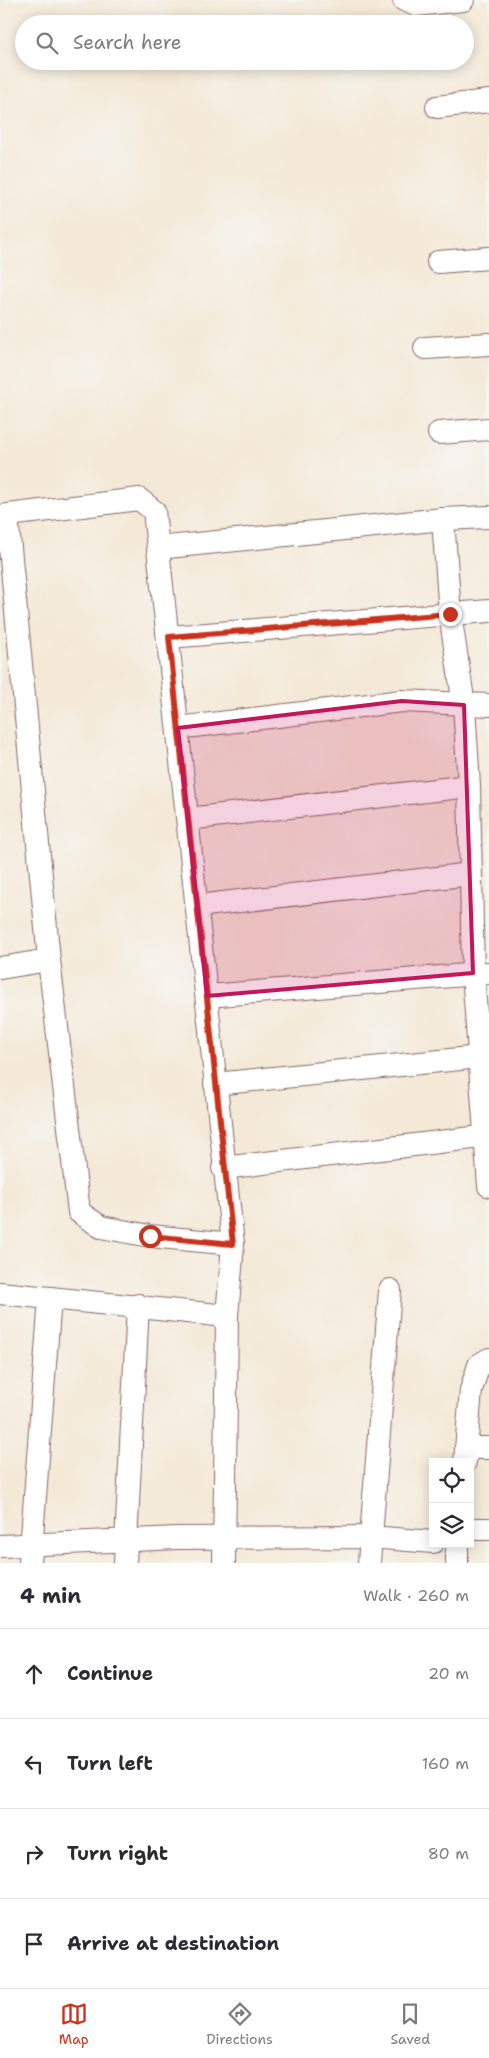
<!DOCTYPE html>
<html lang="en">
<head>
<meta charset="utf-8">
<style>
  :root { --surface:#fff; --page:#f2f2f3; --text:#2b2b33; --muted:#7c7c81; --line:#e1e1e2; --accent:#c8321e }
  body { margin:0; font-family:"Shantell Sans",sans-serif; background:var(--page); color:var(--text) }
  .controls { position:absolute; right:15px; bottom:15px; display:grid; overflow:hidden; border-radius:0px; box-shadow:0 2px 12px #0003 }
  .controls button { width:45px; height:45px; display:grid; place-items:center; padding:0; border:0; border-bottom:1px solid var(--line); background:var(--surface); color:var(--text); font:25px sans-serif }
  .stop { position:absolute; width:15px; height:15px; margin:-11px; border:4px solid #c8321e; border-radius:50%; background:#fff }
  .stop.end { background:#c8321e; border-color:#fff; box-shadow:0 1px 5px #0008 }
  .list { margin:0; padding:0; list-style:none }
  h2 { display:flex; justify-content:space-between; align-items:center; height:65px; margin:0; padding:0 20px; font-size:21px }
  h2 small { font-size:16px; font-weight:400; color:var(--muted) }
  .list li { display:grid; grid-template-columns:32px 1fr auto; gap:15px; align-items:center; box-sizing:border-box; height:90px; padding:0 20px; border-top:1px solid var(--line) }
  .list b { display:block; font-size:19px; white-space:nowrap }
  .list em { font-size:16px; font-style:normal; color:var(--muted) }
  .icon { flex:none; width:28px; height:28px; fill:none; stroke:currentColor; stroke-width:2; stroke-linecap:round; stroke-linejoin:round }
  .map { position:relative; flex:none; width:489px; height:1563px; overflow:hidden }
  .search { position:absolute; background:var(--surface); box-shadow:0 2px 12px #0003; left:15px; right:15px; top:15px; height:55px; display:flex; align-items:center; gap:12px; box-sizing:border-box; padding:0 18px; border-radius:28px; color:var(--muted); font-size:19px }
  .sheet { height:425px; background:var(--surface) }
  nav { display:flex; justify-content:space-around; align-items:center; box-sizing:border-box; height:70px; border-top:1px solid var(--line); background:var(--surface); font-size:14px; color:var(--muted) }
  nav a { display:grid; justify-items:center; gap:2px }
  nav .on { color:var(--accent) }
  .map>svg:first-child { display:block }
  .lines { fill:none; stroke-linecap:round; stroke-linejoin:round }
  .minor-casing { stroke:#866667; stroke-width:24 }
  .minor { stroke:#fff; stroke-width:22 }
  .route { stroke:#c8321e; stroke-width:6 }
  .marked { fill:#c2185b; fill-opacity:0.2; stroke:#c2185b; stroke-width:4; stroke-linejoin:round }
</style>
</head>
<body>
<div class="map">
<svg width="489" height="1563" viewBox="0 0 489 1563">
  <rect width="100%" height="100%" fill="#f6f6f2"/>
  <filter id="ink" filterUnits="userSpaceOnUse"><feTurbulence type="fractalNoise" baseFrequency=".02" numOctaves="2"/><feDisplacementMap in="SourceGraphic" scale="10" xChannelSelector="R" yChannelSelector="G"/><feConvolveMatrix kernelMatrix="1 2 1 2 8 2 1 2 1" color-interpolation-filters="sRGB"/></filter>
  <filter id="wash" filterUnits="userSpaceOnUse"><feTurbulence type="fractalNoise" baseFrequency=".0096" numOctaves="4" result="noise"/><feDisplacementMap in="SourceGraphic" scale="20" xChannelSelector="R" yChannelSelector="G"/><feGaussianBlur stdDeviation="1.12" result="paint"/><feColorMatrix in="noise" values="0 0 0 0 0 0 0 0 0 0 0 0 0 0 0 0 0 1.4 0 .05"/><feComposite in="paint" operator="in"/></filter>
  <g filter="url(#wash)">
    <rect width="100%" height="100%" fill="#f4e9d7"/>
  </g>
  <g filter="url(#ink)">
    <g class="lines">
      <defs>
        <g id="minor">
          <polyline points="404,0 416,5 463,0"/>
          <polyline points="437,107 489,101"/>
          <polyline points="438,262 489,258"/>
          <polyline points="425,348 489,344"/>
          <polyline points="439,433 489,429"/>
          <polyline points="0,516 139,499 154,511 233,1244 227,1316 224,1563"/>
          <polyline points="7,516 49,960 79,1212 101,1227 150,1236 233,1244"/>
          <polyline points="443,519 450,614 464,705 469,786 473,973 489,1186"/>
          <polyline points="158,548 443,519 489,517"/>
          <polyline points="169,637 489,611"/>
          <polyline points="178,728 402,701 489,705"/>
          <polyline points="188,819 469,786"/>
          <polyline points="197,906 471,874"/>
          <polyline points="0,968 49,960"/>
          <polyline points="207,996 489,973"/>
          <polyline points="215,1084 489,1056"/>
          <polyline points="223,1168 489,1136"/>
          <polyline points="0,1293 50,1298"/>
          <polyline points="466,1448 489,1448"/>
          <polyline points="465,1462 471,1390 479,1365 489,1359"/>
          <polyline points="470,1529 489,1529"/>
          <polyline points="0,1546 177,1538 370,1537 433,1542"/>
          <polyline points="30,1563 50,1298 227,1316"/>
          <polyline points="125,1563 138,1305"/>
          <polyline points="369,1563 390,1290"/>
          <polyline points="457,1563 457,1544"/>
        </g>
      </defs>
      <use href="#minor" class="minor-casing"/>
      <use href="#minor" class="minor"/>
    </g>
  </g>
  <g class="lines" filter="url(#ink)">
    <polyline class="route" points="150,1236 233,1244 169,637 450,614"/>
  </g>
  <path class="marked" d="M402,701L464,705L473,973L207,996L178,728Z"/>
</svg>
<div class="controls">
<button><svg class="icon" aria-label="locate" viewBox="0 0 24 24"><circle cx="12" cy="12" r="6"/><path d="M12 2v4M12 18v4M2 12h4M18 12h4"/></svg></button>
<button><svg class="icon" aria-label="layers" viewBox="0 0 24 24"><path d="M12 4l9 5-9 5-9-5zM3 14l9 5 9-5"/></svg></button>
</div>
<div class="stop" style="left:150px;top:1236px"></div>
<div class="stop end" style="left:450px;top:614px"></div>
<div class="search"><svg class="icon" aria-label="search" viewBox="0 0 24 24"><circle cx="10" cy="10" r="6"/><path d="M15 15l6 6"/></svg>Search here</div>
</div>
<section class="sheet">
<h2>4 min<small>Walk · 260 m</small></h2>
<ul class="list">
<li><svg class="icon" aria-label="ahead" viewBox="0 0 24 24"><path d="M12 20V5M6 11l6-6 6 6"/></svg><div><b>Continue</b></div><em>20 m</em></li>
<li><svg class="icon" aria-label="left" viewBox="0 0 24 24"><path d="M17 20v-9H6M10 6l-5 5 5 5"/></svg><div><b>Turn left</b></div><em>160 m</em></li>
<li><svg class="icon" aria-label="right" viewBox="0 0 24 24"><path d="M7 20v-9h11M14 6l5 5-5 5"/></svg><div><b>Turn right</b></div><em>80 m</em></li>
<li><svg class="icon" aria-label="arrive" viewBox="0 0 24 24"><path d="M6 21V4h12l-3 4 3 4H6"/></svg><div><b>Arrive at destination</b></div></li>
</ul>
</section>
<nav>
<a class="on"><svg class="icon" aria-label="map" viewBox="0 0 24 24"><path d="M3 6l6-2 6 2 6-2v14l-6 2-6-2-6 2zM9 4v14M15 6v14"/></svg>Map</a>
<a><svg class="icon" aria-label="directions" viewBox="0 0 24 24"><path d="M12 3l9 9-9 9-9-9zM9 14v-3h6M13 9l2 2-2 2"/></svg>Directions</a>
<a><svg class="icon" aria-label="saved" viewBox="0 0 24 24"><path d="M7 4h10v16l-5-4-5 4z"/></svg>Saved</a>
</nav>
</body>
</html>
